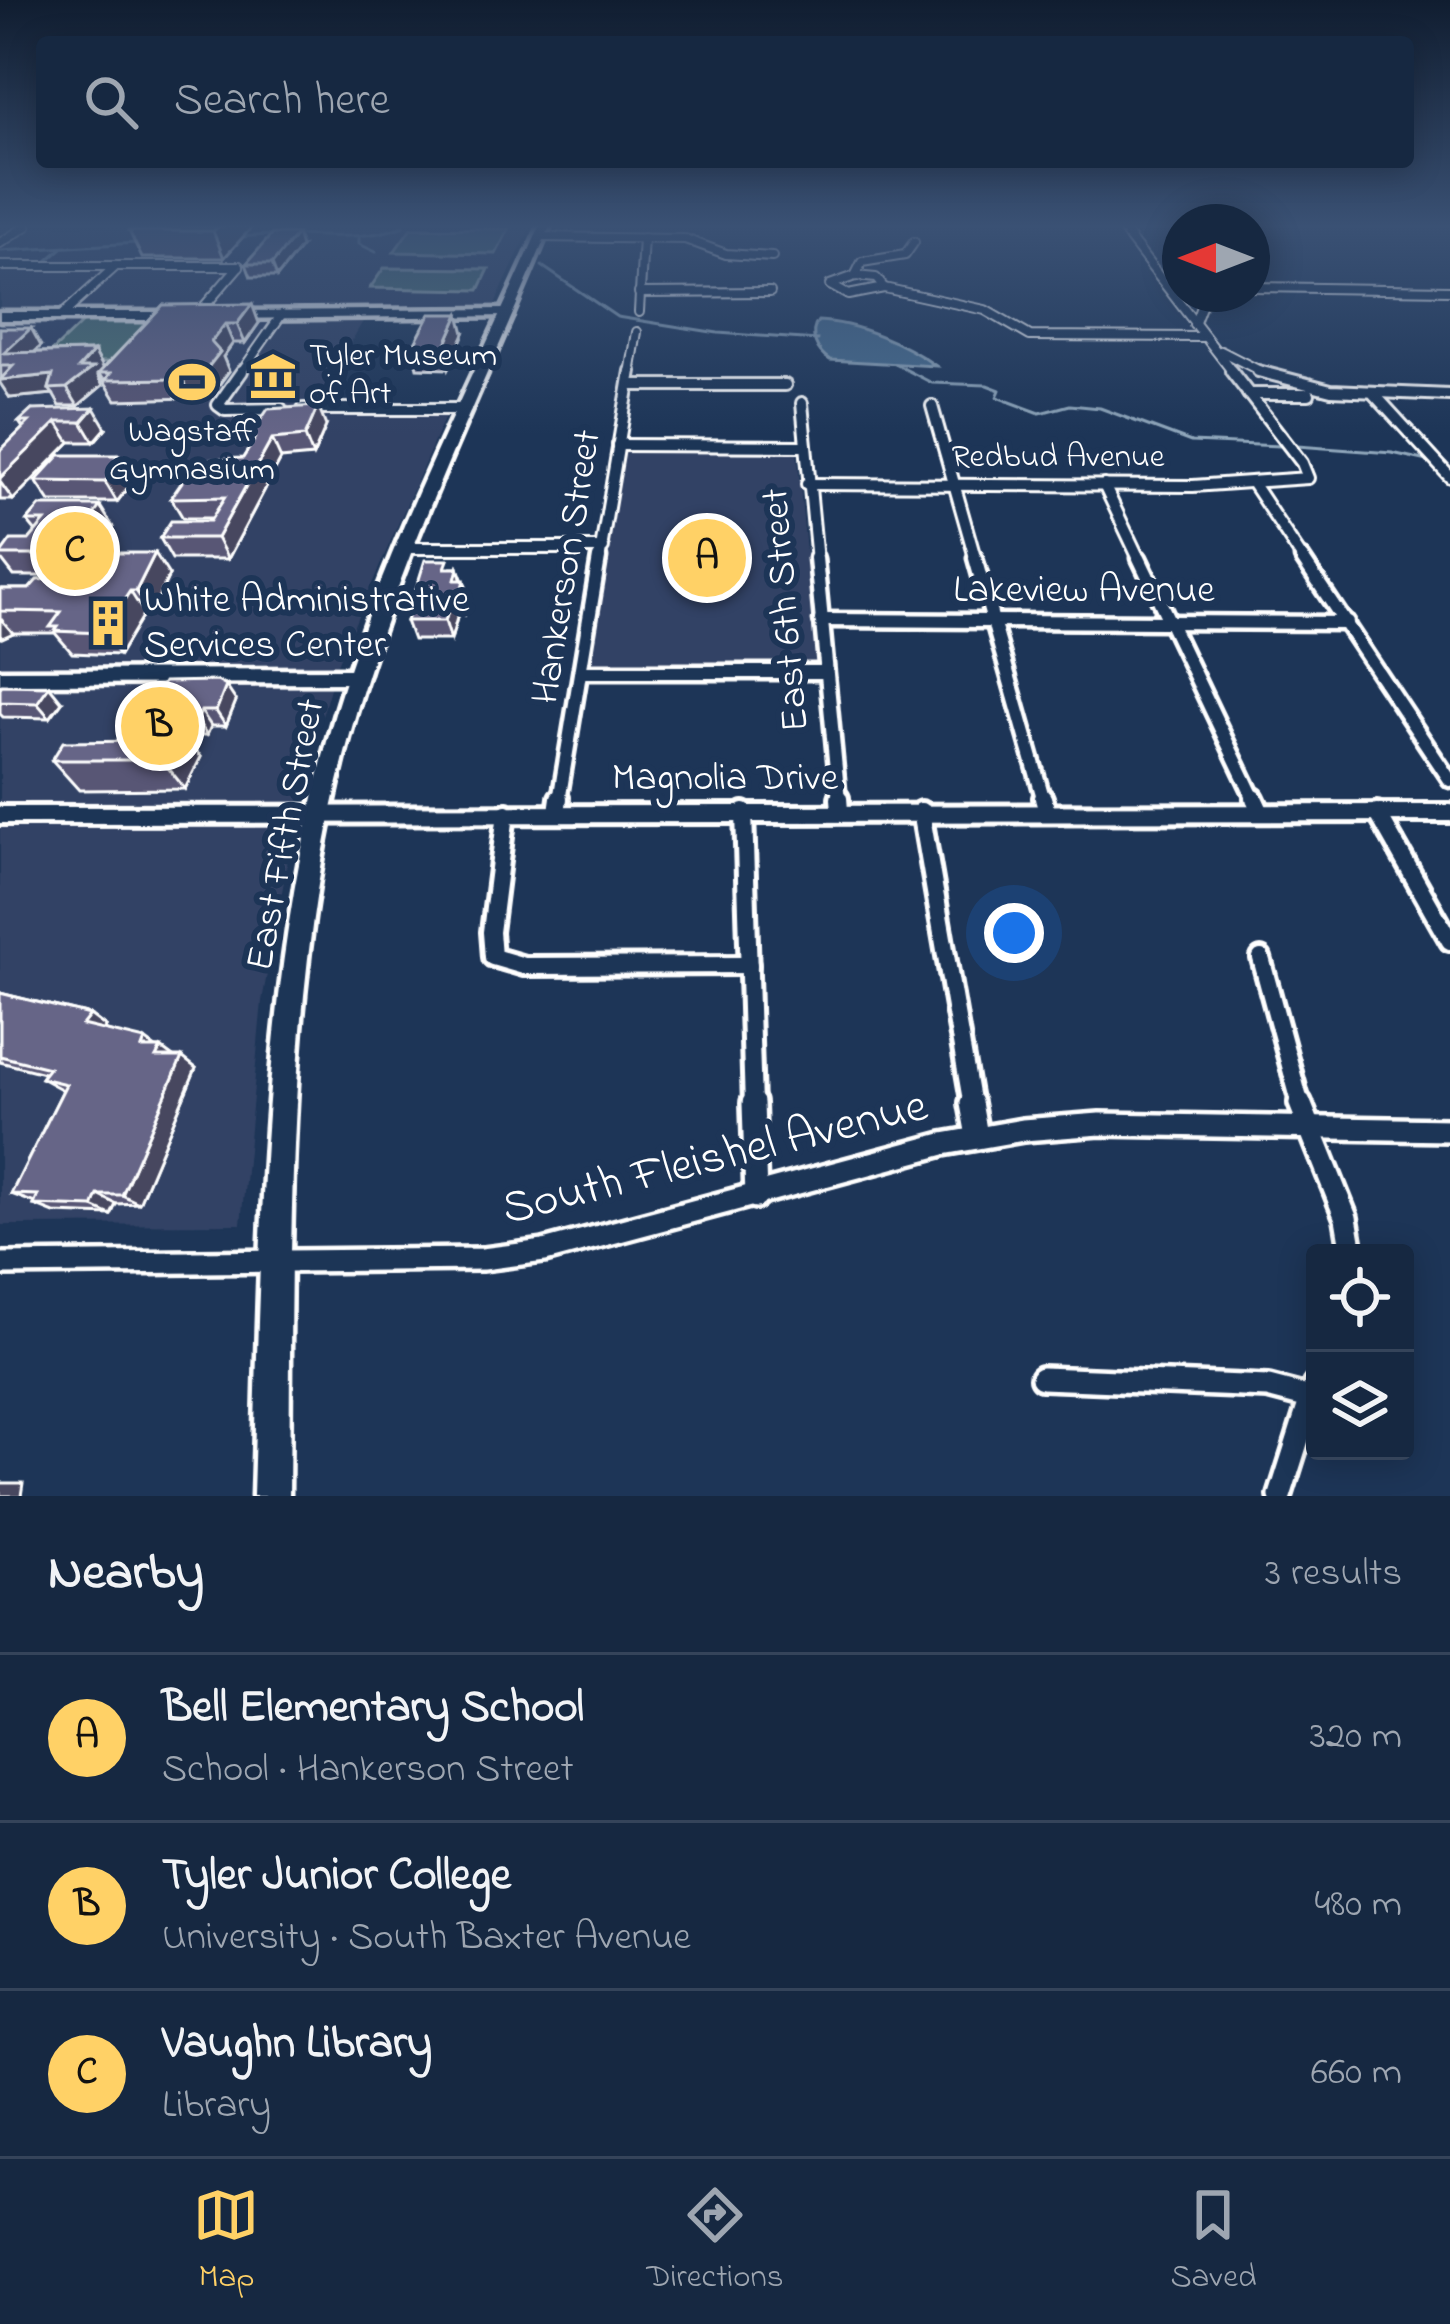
<!DOCTYPE html>
<html lang="en">
<head>
<meta charset="utf-8">
<style>
  :root { --surface:#162841; --page:#1f3048; --text:#f1f3f6; --muted:#9ea6b1; --line:#35445a; --accent:#ffd166 }
  body { margin:0; font-family:"Indie Flower",sans-serif; background:var(--page); color:var(--text) }
  .controls { position:absolute; right:36px; bottom:36px; display:grid; overflow:hidden; border-radius:12px; box-shadow:0 6px 30px #0003 }
  .controls button { width:108px; height:108px; display:grid; place-items:center; padding:0; border:0; border-bottom:3px solid var(--line); background:var(--surface); color:var(--text); font:60px sans-serif }
  .compass { position:absolute; left:1162px; top:204px; width:108px; height:108px; border-radius:50%; background:var(--surface); box-shadow:0 6px 30px #0003; rotate:270deg }
  .you { position:absolute; left:1014px; top:933px; width:42px; height:42px; margin:-30px; border:9px solid #fff; border-radius:50%; background:#1a73e8; box-shadow:0 0 0 18px #1a73e833 }
  .badge { display:grid; place-items:center; width:78px; height:78px; border-radius:50%; background:var(--accent); color:#111; font-size:39px; font-weight:700 }
  .pin { position:absolute; translate:-50% -50%; border:6px solid #fff; box-shadow:0 3px 12px #0006 }
  .list { margin:0; padding:0; list-style:none }
  h2 { display:flex; justify-content:space-between; align-items:center; height:156px; margin:0; padding:0 48px; font-size:51px }
  h2 small { font-size:39px; font-weight:400; color:var(--muted) }
  .list li { display:grid; grid-template-columns:78px 1fr auto; gap:36px; align-items:center; box-sizing:border-box; height:168px; padding:0 48px; border-top:3px solid var(--line) }
  .list b { display:block; font-size:45px; white-space:nowrap }
  .list p { margin:0; font-size:39px; white-space:nowrap; color:var(--muted) }
  .list em { font-size:39px; font-style:normal; color:var(--muted) }
  .icon { flex:none; width:66px; height:66px; fill:none; stroke:currentColor; stroke-width:2; stroke-linecap:round; stroke-linejoin:round }
  .map { position:relative; flex:none; width:1450px; height:1496px; overflow:hidden }
  .search { position:absolute; background:var(--surface); box-shadow:0 6px 30px #0003; left:36px; right:36px; top:36px; height:132px; display:flex; align-items:center; gap:30px; box-sizing:border-box; padding:0 42px; border-radius:12px; color:var(--muted); font-size:45px }
  .sheet { height:660px; background:var(--surface) }
  nav { display:flex; justify-content:space-around; align-items:center; box-sizing:border-box; height:168px; border-top:3px solid var(--line); background:var(--surface); font-size:33px; color:var(--muted) }
  nav a { display:grid; justify-items:center; gap:6px }
  nav .on { color:var(--accent) }
  .map>svg:first-child { display:block }
  .built { fill:#334365 }
  .green { fill:#507374; stroke:#a8b9ba; stroke-width:3 }
  .water { fill:#466c8e; stroke:#90a7bb; stroke-width:3 }
  .lines { fill:none; stroke-linecap:round; stroke-linejoin:round }
  .stream { stroke:#90a7bb; stroke-width:3 }
  .street-far4-casing { stroke:#fff; stroke-width:12 }
  .street-far3-casing { stroke:#fff; stroke-width:16 }
  .street-far2-casing { stroke:#fff; stroke-width:21 }
  .street-far1-casing { stroke:#fff; stroke-width:26 }
  .street-casing { stroke:#fff; stroke-width:30 }
  .secondary-casing { stroke:#fff; stroke-width:9 }
  .primary-casing { stroke:#fff; stroke-width:9 }
  .street-far4 { stroke:#1d3557; stroke-width:8 }
  .street-far3 { stroke:#1d3557; stroke-width:10 }
  .street-far2 { stroke:#1d3557; stroke-width:12 }
  .street-far1 { stroke:#1d3557; stroke-width:16 }
  .street { stroke:#1d3557; stroke-width:21 }
  .secondary { fill:#1d3557; fill-rule:evenodd }
  .primary { fill:#1d3557; fill-rule:evenodd }
  .wall { fill:#585774; stroke:#fff; stroke-width:3 }
  .shaded-wall { fill:#47475e; stroke:#fff; stroke-width:3 }
  .building { fill:#666587; stroke:#fff; stroke-width:3 }
  .labels { text-anchor:middle; dominant-baseline:central; stroke-width:12; stroke-linejoin:round; paint-order:stroke }
  .far-poi-label { font-size:33px; fill:#fff; stroke:#1d3557; text-anchor:start }
  .far-street-label { font-size:33px; fill:#fff; stroke:#1d3557 }
  .street-label { font-size:39px; fill:#fff; stroke:#1d3557 }
  .poi-label { font-size:39px; fill:#fff; stroke:#1d3557; text-anchor:start }
  .near-street-label { font-size:48px; fill:#fff; stroke:#1d3557 }
</style>
</head>
<body>
<div class="map">
<svg width="1450" height="1496" viewBox="0 0 1450 1496">
  <rect width="100%" height="100%" fill="#1d3557"/>
  <filter id="ink" filterUnits="userSpaceOnUse"><feTurbulence type="fractalNoise" baseFrequency=".00833" numOctaves="2"/><feDisplacementMap in="SourceGraphic" scale="24" xChannelSelector="R" yChannelSelector="G"/><feConvolveMatrix kernelMatrix="1 2 1 2 8 2 1 2 1" color-interpolation-filters="sRGB"/></filter>
  <g filter="url(#ink)">
    <g class="built">
      <polygon points="0,226 531,226 489,317 366,316 317,401 451,403 337,664 301,788 262,1001 241,1224 0,1225"/>
      <polygon points="623,449 797,450 816,666 592,666"/>
    </g>
    <g class="green">
      <polygon points="411,228 509,229 496,254 394,252"/>
      <polygon points="384,268 489,269 479,290 370,288"/>
      <polygon points="83,322 160,322 123,362 41,362"/>
    </g>
    <path class="water" d="M818,321C856,322 906,344 936,366L830,360C817,352 808,334 818,321Z"/>
    <g class="lines">
      <g class="stream">
        <path d="M244,237C298,229 352,246 404,226"/>
        <polyline points="359,237 359,244 376,252"/>
        <polyline points="0,251 137,243"/>
        <polyline points="47,261 62,248"/>
        <polyline points="542,266 617,317 718,333 818,340"/>
        <polyline points="895,364 932,383 987,385 1000,390 997,397 1040,413 1070,405 1100,408 1191,442 1280,446"/>
        <polyline points="1297,446 1392,453 1428,461"/>
      </g>
      <defs>
        <g id="street-far4">
          <polyline points="1120,226 1234,374"/>
          <polyline points="540,237 685,239 726,254 772,257"/>
          <polyline points="0,243 27,226"/>
          <polyline points="0,266 239,266"/>
          <polygon points="855,276 876,278 884,288 848,295 830,285"/>
          <polyline points="855,276 862,262 905,255 914,242"/>
          <polyline points="1252,287 1450,290"/>
          <polyline points="884,288 985,310 1030,336 1202,337"/>
          <polyline points="639,293 770,292"/>
          <polyline points="639,312 643,238"/>
          <polyline points="61,316 116,266"/>
          <polyline points="196,316 239,266"/>
          <polyline points="1194,325 1202,304 1220,294"/>
          <polyline points="1221,351 1266,374"/>
          <polyline points="240,374 282,314"/>
          <polyline points="630,374 637,332"/>
        </g>
        <g id="street-far3">
          <polyline points="242,371 218,405 225,410 281,409"/>
          <polyline points="1258,371 1331,390 1450,395"/>
          <polyline points="629,385 785,385"/>
          <polyline points="1248,394 1309,394"/>
          <polyline points="1374,394 1450,477"/>
          <polyline points="802,403 817,561"/>
          <polyline points="932,406 976,561"/>
          <polyline points="303,409 466,409"/>
          <polyline points="618,445 804,446"/>
          <polyline points="807,484 1193,486 1308,478 1302,463 1231,371"/>
          <polyline points="1253,484 1304,561"/>
          <polyline points="1104,485 1140,561"/>
          <polyline points="408,548 603,548"/>
          <polyline points="599,561 631,371"/>
        </g>
        <g id="street-far2">
          <polyline points="816,558 839,801"/>
          <polyline points="975,558 1044,801"/>
          <polyline points="1139,558 1255,801"/>
          <polyline points="1302,558 1450,780"/>
          <polyline points="821,620 1347,623"/>
          <polyline points="582,672 824,672"/>
          <polyline points="559,801 599,558"/>
        </g>
        <g id="street-far1">
          <polyline points="839,798 840,811"/>
          <polyline points="1043,798 1047,812"/>
          <polyline points="1254,798 1261,813"/>
          <polyline points="921,811 972,1106"/>
          <polyline points="557,812 559,798"/>
          <polyline points="744,812 753,1106"/>
          <polyline points="1377,812 1450,941"/>
          <polyline points="506,813 491,932 493,957 524,966 749,965"/>
          <polyline points="0,815 1450,813"/>
          <polyline points="1261,958 1301,1106"/>
        </g>
        <g id="street">
          <polyline points="753,1103 756,1197"/>
          <polyline points="971,1103 977,1136"/>
          <polyline points="1300,1103 1346,1218 1352,1253"/>
          <polyline points="0,1264 483,1259 544,1251 943,1144 1023,1130 1100,1124 1450,1130"/>
          <polyline points="1042,1378 1268,1387 1310,1398"/>
          <polyline points="1280,1496 1315,1385"/>
        </g>
        <g id="secondary">
          <polygon points="508,309 512,310 512,316 229,319 223,315 229,311"/>
          <polygon points="0,312 179,312 185,316 179,320 0,320"/>
          <polygon points="357,669 367,676 357,683 0,684 0,670"/>
        </g>
        <path id="primary" d="M540,226H550C481,394 398,558 350,734C283,980 292,1243 289,1496H253C261,1243 260,984 328,738C377,560 466,394 540,226Z"/>
      </defs>
      <use href="#street-far4" class="street-far4-casing"/>
      <use href="#street-far3" class="street-far3-casing"/>
      <use href="#street-far2" class="street-far2-casing"/>
      <use href="#street-far1" class="street-far1-casing"/>
      <use href="#street" class="street-casing"/>
      <use href="#secondary" class="secondary-casing"/>
      <use href="#primary" class="primary-casing"/>
      <use href="#street-far4" class="street-far4"/>
      <use href="#street-far3" class="street-far3"/>
      <use href="#street-far2" class="street-far2"/>
      <use href="#street-far1" class="street-far1"/>
      <use href="#street" class="street"/>
      <use href="#secondary" class="secondary"/>
      <use href="#primary" class="primary"/>
    </g>
    <g class="wall">
      <polygon points="252,227 224,258 142,258 129,231"/>
      <polygon points="301,247 277,277 251,277 246,264"/>
      <polygon points="163,305 259,323 245,343 233,343 223,357 229,371 215,390 191,398 116,400 100,374 98,376 103,385 78,406 60,406 53,394 10,398 1,384 0,328 41,346 34,352 94,351 104,369"/>
      <polygon points="464,333 448,369 417,368 412,348"/>
      <polygon points="32,410 106,428 94,442 70,442 13,500 0,500 0,451 23,428 19,422"/>
      <polygon points="326,426 313,456 281,459 228,559 172,559 160,538 210,521 212,518 183,518 171,498 243,458 251,445 248,439"/>
      <polygon points="118,455 135,478 117,502 50,502 36,481"/>
      <polygon points="40,506 113,527 91,562 76,576 14,576 0,558 0,553 29,540 36,532 27,521"/>
      <polygon points="451,568 458,568 470,599 465,614 458,614 451,640 413,640 406,621"/>
      <polygon points="169,575 151,613 144,613 119,655 72,653 55,633 13,633 0,638 0,589 29,589"/>
      <polygon points="131,701 236,701 226,726 211,726 207,735 188,735 177,720 178,717 170,717 165,727 179,727 201,757 185,789 79,790 52,760 147,741 154,730 134,730 123,715"/>
      <polygon points="0,702 62,702 50,718 3,717 0,714"/>
      <polygon points="0,991 0,993 90,1015 106,1027 104,1030 155,1048 161,1048 172,1057 196,1068 139,1203 116,1204 111,1215 54,1213 34,1205 35,1203 11,1194 63,1090 41,1078 44,1073 0,1062"/>
    </g>
    <g class="shaded-wall">
      <polygon points="219,226 252,226 252,227 224,258 213,231"/>
      <polygon points="297,234 301,247 277,277 272,264"/>
      <polygon points="252,304 259,323 245,343 237,324"/>
      <polygon points="459,314 464,333 448,369 443,350"/>
      <polygon points="225,324 233,343 223,357 229,371 215,390 191,398 182,379"/>
      <polygon points="31,328 41,346 15,370 4,353"/>
      <polygon points="94,351 104,369 98,376 103,385 78,406 67,388 79,368"/>
      <polygon points="53,375 49,389 53,394 10,398 0,383 0,380"/>
      <polygon points="318,406 326,426 313,456 305,436"/>
      <polygon points="94,408 106,428 94,442 82,422"/>
      <polygon points="57,422 70,442 13,500 0,482 0,478"/>
      <polygon points="272,439 281,459 228,559 217,538"/>
      <polygon points="118,455 121,461 124,458 135,478 117,502 105,482"/>
      <polygon points="100,506 113,527 91,562 76,576 61,555"/>
      <polygon points="155,553 169,575 151,613 136,591"/>
      <polygon points="458,568 463,585 464,580 470,599 465,614 455,580"/>
      <polygon points="130,591 144,613 119,655 102,633"/>
      <polygon points="453,595 458,614 451,640 445,621"/>
      <polygon points="0,618 13,633 2,638 0,635"/>
      <polygon points="49,686 62,702 50,718 37,703"/>
      <polygon points="226,686 236,701 226,726 216,711"/>
      <polygon points="159,702 170,717 163,730 152,715"/>
      <polygon points="201,711 211,726 207,735 197,720"/>
      <polygon points="179,727 201,757 185,789 162,760"/>
      <polygon points="90,1015 106,1027 99,1037 82,1025"/>
      <polygon points="145,1040 160,1051 161,1048 176,1059 171,1068 142,1048"/>
      <polygon points="182,1057 196,1068 139,1203 122,1195"/>
      <polygon points="98,1195 116,1204 111,1215 93,1207"/>
      <polygon points="0,1483 23,1483 21,1496 0,1496"/>
    </g>
    <g class="building">
      <polygon points="135,226 219,226 213,231 129,231"/>
      <polygon points="272,234 297,234 272,264 246,264"/>
      <polygon points="252,304 237,324 225,324 211,342 220,352 206,370 182,379 105,380 111,373 99,373 163,305"/>
      <polygon points="430,314 459,314 443,350 412,348"/>
      <polygon points="0,328 31,328 4,353 94,351 79,368 93,368 67,388 49,389 53,375 0,380 13,366 0,366"/>
      <polygon points="318,406 305,436 272,439 217,538 160,538 171,521 210,521 225,497 171,498 197,460 243,458 255,439 248,439 268,409"/>
      <polygon points="94,408 82,422 57,422 0,478 0,451 29,422 19,422 32,410"/>
      <polygon points="60,455 118,455 116,458 124,458 105,482 36,481"/>
      <polygon points="40,506 100,506 76,541 61,555 0,555 11,540 29,540 45,521 27,521"/>
      <polygon points="107,553 155,553 136,591 130,591 102,633 55,631 58,627 50,627 61,612 0,611 0,589 29,589 37,580 91,576"/>
      <polygon points="425,560 448,560 445,568 458,568 455,580 464,580 460,595 453,595 445,621 406,621"/>
      <polygon points="217,681 226,686 216,711 201,711 197,720 177,720 187,701 159,702 152,715 123,715 131,701 154,701 164,682"/>
      <polygon points="2,685 49,686 37,703 0,702 0,688"/>
      <polygon points="156,727 179,727 162,760 52,760 63,742 147,741"/>
      <polygon points="0,993 90,1015 82,1025 145,1040 142,1048 161,1048 156,1057 182,1057 122,1195 98,1195 93,1207 34,1205 38,1195 11,1194 66,1084 41,1078 49,1068 0,1056"/>
    </g>
  </g>
  <linearGradient id="sky" x2="0" y2="1"><stop stop-color="#101d30"/><stop offset="0.52" stop-color="#3a5174"/><stop offset="1" stop-color="#3a5174" stop-opacity="0"/></linearGradient>
  <rect width="1450" height="435" fill="url(#sky)"/>
  <defs>
    <symbol id="museum-bare" viewBox="-9 -9 18 18"><path d="M0-6L6-3V-2H-6V-3ZM-5-1h2V3h-2ZM-1-1h2V3h-2ZM3-1h2V3H3ZM-6 4H6V6H-6Z" fill="#ffd166" stroke="#1d3557" stroke-width="2.5" paint-order="stroke"/></symbol>
    <symbol id="stadium-bare" viewBox="-9 -9 18 18"><path d="M0-5a6.5 5 0 1 0 0 10a6.5 5 0 1 0 0-10ZM-3.5-1.8h7v3.6h-7Z" fill="#ffd166" stroke="#1d3557" stroke-width="2.5" paint-order="stroke"/></symbol>
    <symbol id="building-bare" viewBox="-9 -9 18 18"><path d="M-4-6H4V6H1V3H-1V6H-4ZM-2.5-4.3h1.7v1.8h-1.7ZM.8-4.3h1.7v1.8H.8ZM-2.5-1h1.7V.8h-1.7ZM.8-1h1.7V.8H.8Z" fill="#ffd166" stroke="#1d3557" stroke-width="2.5" paint-order="stroke"/></symbol>
  </defs>
  <g fill-rule="evenodd">
    <use href="#museum-bare" x="240" y="343" width="66" height="66"/>
    <use href="#stadium-bare" x="159" y="349" width="66" height="66"/>
    <use href="#building-bare" x="75" y="590" width="66" height="66"/>
  </g>
  <g class="labels">
    <g class="far-poi-label">
      <text x="309" y="357">Tyler Museum<tspan x="309" dy="38">of Art</tspan></text>
      <text x="192" y="433" text-anchor="middle">Wagstaff<tspan x="192" dy="38">Gymnasium</tspan></text>
    </g>
    <g class="far-street-label">
      <text x="1058" y="458">Redbud Avenue</text>
    </g>
    <g class="street-label">
      <text transform="translate(568 567) rotate(-81)">Hankerson Street</text>
      <text x="1084" y="591">Lakeview Avenue</text>
      <text transform="translate(787 610) rotate(-95)">East 6th Street</text>
      <text x="725" y="779">Magnolia Drive</text>
      <text transform="translate(287 835) rotate(-79)">East Fifth Street</text>
    </g>
    <g class="poi-label">
      <text x="144" y="601">White Administrative<tspan x="144" dy="45">Services Center</tspan></text>
    </g>
    <g class="near-street-label">
      <text transform="translate(715 1159) rotate(-14)">South Fleishel Avenue</text>
    </g>
  </g>
</svg>
<div class="controls">
<button><svg class="icon" aria-label="locate" viewBox="0 0 24 24"><circle cx="12" cy="12" r="6"/><path d="M12 2v4M12 18v4M2 12h4M18 12h4"/></svg></button>
<button><svg class="icon" aria-label="layers" viewBox="0 0 24 24"><path d="M12 4l9 5-9 5-9-5zM3 14l9 5 9-5"/></svg></button>
</div>
<svg class="compass" viewBox="-18 -18 36 36"><path d="M0-13l5 13h-10z" fill="#e53935"/><path d="M0 13l5-13h-10z" fill="#9ea6b1"/></svg>
<div class="you"></div>
<div class="pin badge" style="left:707px;top:558px">A</div>
<div class="pin badge" style="left:160px;top:726px">B</div>
<div class="pin badge" style="left:75px;top:551px">C</div>
<div class="search"><svg class="icon" aria-label="search" viewBox="0 0 24 24"><circle cx="10" cy="10" r="6"/><path d="M15 15l6 6"/></svg>Search here</div>
</div>
<section class="sheet">
<h2>Nearby<small>3 results</small></h2>
<ul class="list">
<li><span class="badge">A</span><div><b>Bell Elementary School</b><p>School · Hankerson Street</p></div><em>320 m</em></li>
<li><span class="badge">B</span><div><b>Tyler Junior College</b><p>University · South Baxter Avenue</p></div><em>480 m</em></li>
<li><span class="badge">C</span><div><b>Vaughn Library</b><p>Library</p></div><em>660 m</em></li>
</ul>
</section>
<nav>
<a class="on"><svg class="icon" aria-label="map" viewBox="0 0 24 24"><path d="M3 6l6-2 6 2 6-2v14l-6 2-6-2-6 2zM9 4v14M15 6v14"/></svg>Map</a>
<a><svg class="icon" aria-label="directions" viewBox="0 0 24 24"><path d="M12 3l9 9-9 9-9-9zM9 14v-3h6M13 9l2 2-2 2"/></svg>Directions</a>
<a><svg class="icon" aria-label="saved" viewBox="0 0 24 24"><path d="M7 4h10v16l-5-4-5 4z"/></svg>Saved</a>
</nav>
</body>
</html>
